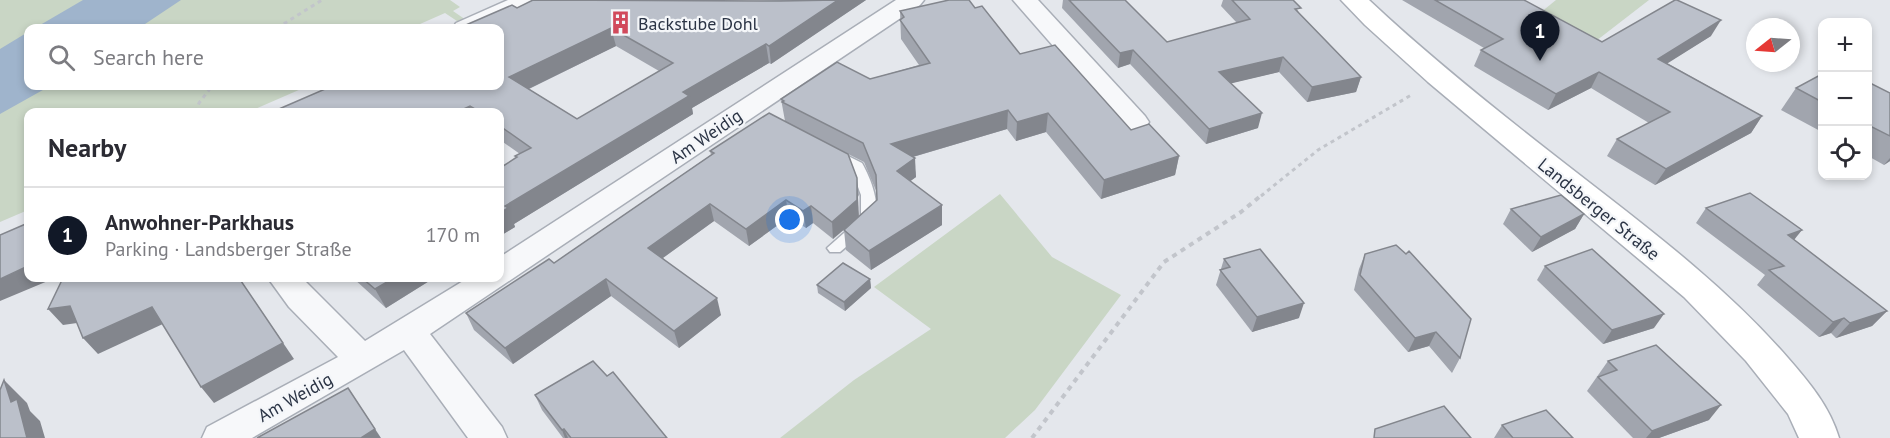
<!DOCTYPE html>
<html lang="en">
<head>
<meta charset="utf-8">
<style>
  :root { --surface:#fff; --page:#f2f2f3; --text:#2b2b33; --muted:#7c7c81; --line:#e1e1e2; --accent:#111827 }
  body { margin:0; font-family:"PT Sans",sans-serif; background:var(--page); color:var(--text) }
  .controls { position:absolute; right:18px; top:18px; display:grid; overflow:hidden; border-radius:12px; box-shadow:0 3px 9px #0003 }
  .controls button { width:54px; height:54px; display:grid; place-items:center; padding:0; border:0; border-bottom:2px solid var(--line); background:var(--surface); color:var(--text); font:30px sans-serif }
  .compass { position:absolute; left:1746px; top:18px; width:54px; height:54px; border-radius:50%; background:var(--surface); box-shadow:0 3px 9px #0003; rotate:253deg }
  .you { position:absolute; left:790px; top:220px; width:21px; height:21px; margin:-15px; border:4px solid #fff; border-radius:50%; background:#1a73e8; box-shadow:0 0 0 9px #1a73e833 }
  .badge { display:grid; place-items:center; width:39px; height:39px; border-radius:50%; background:var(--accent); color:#fff; font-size:20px; font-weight:700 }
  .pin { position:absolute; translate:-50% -50px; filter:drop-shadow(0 2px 3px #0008) }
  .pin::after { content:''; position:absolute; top:32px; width:21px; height:18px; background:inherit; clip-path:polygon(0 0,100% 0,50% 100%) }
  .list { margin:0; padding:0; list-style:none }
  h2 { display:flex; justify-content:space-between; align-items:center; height:78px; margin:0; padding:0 24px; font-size:26px }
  h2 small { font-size:20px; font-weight:400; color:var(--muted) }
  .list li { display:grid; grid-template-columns:39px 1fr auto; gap:18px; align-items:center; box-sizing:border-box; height:96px; padding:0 24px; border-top:2px solid var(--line) }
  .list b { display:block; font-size:22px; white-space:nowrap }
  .list p { margin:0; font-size:20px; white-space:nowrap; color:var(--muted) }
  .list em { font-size:20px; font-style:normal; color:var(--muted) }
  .icon { flex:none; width:33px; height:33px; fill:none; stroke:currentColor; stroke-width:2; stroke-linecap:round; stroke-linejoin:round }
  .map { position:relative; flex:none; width:1890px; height:438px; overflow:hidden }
  .search { position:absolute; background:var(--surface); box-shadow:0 3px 9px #0003; left:24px; top:24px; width:480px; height:66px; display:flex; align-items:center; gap:15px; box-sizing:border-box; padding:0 21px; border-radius:12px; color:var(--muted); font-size:22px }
  .panel { position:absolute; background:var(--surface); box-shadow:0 3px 9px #0003; left:24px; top:108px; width:480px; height:174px; border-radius:12px }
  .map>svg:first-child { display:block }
  .green { fill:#c9d6c5 }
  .water { fill:#9fb4cc }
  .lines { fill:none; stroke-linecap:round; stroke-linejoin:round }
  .service-casing { stroke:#a9aeb7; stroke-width:3 }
  .minor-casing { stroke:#a9aeb7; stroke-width:3 }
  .secondary-casing { stroke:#a9aeb7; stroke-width:3 }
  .path-far1 { stroke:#c2c5cb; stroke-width:3; stroke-dasharray:4 4; stroke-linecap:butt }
  .path { stroke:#c2c5cb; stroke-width:4; stroke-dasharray:5 5; stroke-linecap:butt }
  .service { fill:#f7f8fa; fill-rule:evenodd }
  .minor { fill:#f7f8fa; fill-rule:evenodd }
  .secondary { fill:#fff; fill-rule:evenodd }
  .wall { fill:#a1a5ae; fill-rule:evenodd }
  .shaded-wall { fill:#83868d }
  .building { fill:#bbc0ca; stroke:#83868d; stroke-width:1.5; fill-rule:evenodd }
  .labels { text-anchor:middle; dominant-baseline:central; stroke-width:4.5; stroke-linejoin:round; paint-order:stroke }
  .poi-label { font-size:18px; fill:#2b3445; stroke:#f4f6f9; text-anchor:start }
  .street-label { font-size:18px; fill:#2b3445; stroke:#f4f6f9 }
</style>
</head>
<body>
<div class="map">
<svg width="1890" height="438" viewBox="0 0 1890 438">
  <rect width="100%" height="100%" fill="#e4e7ec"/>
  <g class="green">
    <polygon points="0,0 450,0 460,7 453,11 466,20 460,23 445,13 411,28 28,28 28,86 308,86 248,112 28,112 28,210 0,222"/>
    <polygon points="1556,0 1649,0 1583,51 1529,22"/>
    <polygon points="1000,194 1052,257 1121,295 1035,410 1005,438 780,438 854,380 931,329 874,287"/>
  </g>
  <g class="water">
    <polygon points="83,0 181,0 139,28 35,28"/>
    <polygon points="28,32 28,86 50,86 0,114 0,49"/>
  </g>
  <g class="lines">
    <defs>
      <path id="service" d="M834,149L862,163C871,179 882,206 873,224L840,252H830L827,248L861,218V195L851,169L827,154Z"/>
      <g id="minor">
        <polygon points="508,0 539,0 535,5 484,28 453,28 456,23"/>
        <polygon points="896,0 924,0 920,5 430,334 502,427 507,438 468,438 404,350 252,438 202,438 207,427 338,357 289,307 268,278 302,278 365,341 468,278 500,278 500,257"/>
        <polygon points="1013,0 1038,0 1145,116 1149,122 1145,128 1135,131 1125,128"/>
      </g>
      <path id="secondary" d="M1341,0H1369C1422,50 1479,96 1536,141C1623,210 1715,274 1788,358C1809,382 1830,407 1839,438H1799L1788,414L1746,361L1684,297L1428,82L1365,25Z"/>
    </defs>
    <use href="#service" class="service-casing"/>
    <use href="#minor" class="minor-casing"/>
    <use href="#secondary" class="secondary-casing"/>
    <g class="path-far1">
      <polyline points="277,28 322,0"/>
      <polyline points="196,112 199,103 212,86"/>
      <polyline points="1261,196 1318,150 1413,94"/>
    </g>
    <polyline class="path" points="1032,438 1164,262 1241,212 1263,194"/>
    <use href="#service" class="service"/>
    <use href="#minor" class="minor"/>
    <use href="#secondary" class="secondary"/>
  </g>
  <g class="wall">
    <path d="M781,0H866L771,64L769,63L692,108L693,114L514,224L515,227L500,236L516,158L515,156L520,154L500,140V112H272L517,8ZM616,46L659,71L577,119L529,89Z"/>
    <polygon points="1063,0 1125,0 1167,42 1237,23 1221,6 1223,0 1293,0 1299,13 1361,77 1356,92 1307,102 1279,72 1231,83 1258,128 1206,144 1130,64 1118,68 1062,8"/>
    <polygon points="1402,0 1524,0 1602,42 1711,36 1667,63 1762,116 1751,133 1655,185 1607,156 1617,139 1649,123 1591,88 1548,110 1474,66 1481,50 1484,48"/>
    <polygon points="975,8 1020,54 1131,130 1179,156 1175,175 1101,199 1046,132 1016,141 1007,129 913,157 916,177 910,181 942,225 871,270 846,250 844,230 877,200 877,193 864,162 848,154 857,178 859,195 833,239 813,223 806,228 789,217 749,246 714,221 663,258 721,315 679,348 611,296 513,364 474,330 466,313 554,263 711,155 710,151 785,121 781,99 870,79 919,65 901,39 900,11"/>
    <polygon points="1822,74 1822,132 1781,110 1796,88"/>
    <polygon points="1868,82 1890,93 1890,161 1884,165 1868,156"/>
    <polygon points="1706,208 1794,240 1887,311 1872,326 1836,338 1831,333 1819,337 1757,285 1765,275 1696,223"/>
    <polygon points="1511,209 1584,214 1575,229 1532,252 1503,224"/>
    <polygon points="1365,254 1460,358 1452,373 1429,346 1408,352 1354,290 1359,269"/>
    <polygon points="1224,259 1299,318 1252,332 1216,285"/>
    <polygon points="1545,266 1654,328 1603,344 1537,280"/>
    <polygon points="353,278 434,278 386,308"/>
    <polygon points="870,279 871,288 845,311 818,293 817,285"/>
    <polygon points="1608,361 1709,420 1659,438 1633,438 1587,391"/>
    <polygon points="607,376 667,438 563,438 542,410 535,395"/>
    <polygon points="1502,425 1573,438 1494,438"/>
  </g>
  <g class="shaded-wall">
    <polygon points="838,0 866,0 771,64 769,46"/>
    <polygon points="1721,20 1711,36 1649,75 1658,59"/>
    <polygon points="611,28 616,46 516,95 509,77"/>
    <polygon points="766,44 769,63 692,108 693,114 514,224 515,227 500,236 500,213 505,206 683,92"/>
    <polygon points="1133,50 1130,64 1118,68 1120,53"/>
    <polygon points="1283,57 1279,72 1216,87 1219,72"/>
    <polygon points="1599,72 1591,88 1548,110 1556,94"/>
    <polygon points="1361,77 1356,92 1307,102 1312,87"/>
    <polygon points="470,106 473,112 457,112"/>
    <polygon points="1008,110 1007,129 892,163 891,144"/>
    <polygon points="1048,113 1046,132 1016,141 1017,122"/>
    <polygon points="1262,113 1258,128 1206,144 1209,129"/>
    <polygon points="1762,116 1751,133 1655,185 1666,169"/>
    <polygon points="1179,156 1175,175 1101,199 1104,180"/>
    <polygon points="915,158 916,177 897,191 897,171"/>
    <polygon points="1890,158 1890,161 1884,165"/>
    <polygon points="857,178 859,217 833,239 832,222"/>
    <polygon points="786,200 789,217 749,246 746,229"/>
    <polygon points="710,204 714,221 653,265 648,248"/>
    <polygon points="942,205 942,225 871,270 869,251"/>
    <polygon points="811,206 813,223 806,228 803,211"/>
    <polygon points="1584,214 1575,229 1532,252 1541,237"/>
    <polygon points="1802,230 1790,245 1788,235"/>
    <polygon points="28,266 28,278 55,278 0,301 0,279"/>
    <polygon points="239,278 294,359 214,403 201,387"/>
    <polygon points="394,278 434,278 386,308 375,289"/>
    <polygon points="606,279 611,296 513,364 505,348"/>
    <polygon points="870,279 871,288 845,311 844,302"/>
    <polygon points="717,298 721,315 679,348 674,331"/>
    <polygon points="1304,303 1299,318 1252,332 1257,317"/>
    <polygon points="70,306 84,322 63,325 48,309"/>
    <polygon points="152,307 165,323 98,354 83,338"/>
    <polygon points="1887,311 1872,326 1836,338 1850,323"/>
    <polygon points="1664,314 1654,328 1603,344 1612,330"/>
    <polygon points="1844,318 1831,333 1819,337 1833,322"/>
    <polygon points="1436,332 1429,346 1408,352 1415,338"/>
    <polygon points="4,380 27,403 30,411 40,421 45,438 27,438 11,402"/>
    <polygon points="348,388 381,438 361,438"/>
    <polygon points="1721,405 1709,420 1659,438 1646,438 1652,431"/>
    <polygon points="564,429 568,438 565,438 562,430"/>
  </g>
  <g class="building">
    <path d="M533,0L780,1L838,0L769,46L766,44L683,92L689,96L505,206L508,208L500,213V168L517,157L515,156L531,148L500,126V112H480L470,106L457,112H272L332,86H500V28H459L512,5L517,8ZM611,28L673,63L577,119L509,77Z"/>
    <polygon points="949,0 969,0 975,8 982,6 1020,54 1055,45 1131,130 1149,124 1179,156 1104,180 1048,113 1017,122 1008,110 891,144 915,158 897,171 942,205 869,251 844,230 877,200 876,175 863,143 782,102 784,101 781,99 837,62 870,79 930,63 900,20 904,17 900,11"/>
    <polygon points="1069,0 1125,0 1167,42 1250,19 1232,0 1293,0 1301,8 1295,9 1361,77 1312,87 1283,57 1219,72 1262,113 1209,129 1133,50 1120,53"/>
    <polygon points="1435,0 1524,0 1602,42 1675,0 1677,0 1721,20 1658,59 1762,116 1666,169 1617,139 1670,112 1599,72 1556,94 1481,50 1503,39"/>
    <polygon points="1822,74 1822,102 1796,88"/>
    <polygon points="1868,82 1890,93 1890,136 1868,125"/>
    <polygon points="769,113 848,154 857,178 857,200 832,222 811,206 803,211 786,200 746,229 710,204 648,248 717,298 674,331 606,279 505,348 466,313 549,259 554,263 714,153 710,151"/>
    <polygon points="1750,193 1802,230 1788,235 1887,311 1850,323 1844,318 1833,322 1769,270 1784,266 1706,208"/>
    <polygon points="1561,195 1584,214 1541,237 1511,209"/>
    <polygon points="28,223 28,266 0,279 0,235"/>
    <polygon points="1396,245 1406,254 1409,251 1471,319 1460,358 1436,332 1415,338 1360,275 1365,254"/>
    <polygon points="1260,249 1304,303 1257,317 1220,270 1230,267 1224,259"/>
    <polygon points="1592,249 1664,314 1612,330 1545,266"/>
    <polygon points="843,263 870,279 844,302 817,285"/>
    <polygon points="63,278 239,278 283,343 201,387 152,307 83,338 70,306 48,309"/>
    <polygon points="362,278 394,278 375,289"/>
    <polygon points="1656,345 1721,405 1652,431 1598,377 1617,370 1608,361"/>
    <polygon points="593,361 607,376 613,372 667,438 571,438 564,429 562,430 535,395"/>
    <polygon points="4,380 11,402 17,399 27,438 0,438 0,390"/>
    <polygon points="348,388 375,429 361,438 257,438"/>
    <polygon points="1444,406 1471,438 1374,438 1375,429"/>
    <polygon points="1546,410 1573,438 1513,438 1502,425"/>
  </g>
  <defs>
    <symbol id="building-bare" viewBox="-9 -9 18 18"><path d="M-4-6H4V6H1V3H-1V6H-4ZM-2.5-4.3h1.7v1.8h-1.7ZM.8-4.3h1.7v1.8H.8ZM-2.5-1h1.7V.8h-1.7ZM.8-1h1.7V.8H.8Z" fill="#d1495b" stroke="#f4f6f9" stroke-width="2.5" paint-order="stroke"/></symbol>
  </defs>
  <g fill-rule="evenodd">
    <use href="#building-bare" x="604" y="6" width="33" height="33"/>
  </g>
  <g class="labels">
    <g class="poi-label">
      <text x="638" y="23">Backstube Dohl</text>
    </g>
    <g class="street-label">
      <text transform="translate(706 136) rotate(-34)">Am Weidig</text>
      <text transform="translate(1599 209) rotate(39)">Landsberger Straße</text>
      <text transform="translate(295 397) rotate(-29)">Am Weidig</text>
    </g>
  </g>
</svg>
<div class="controls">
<button>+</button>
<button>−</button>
<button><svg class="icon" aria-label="locate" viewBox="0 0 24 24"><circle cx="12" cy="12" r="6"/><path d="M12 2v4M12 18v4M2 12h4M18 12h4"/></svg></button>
</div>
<svg class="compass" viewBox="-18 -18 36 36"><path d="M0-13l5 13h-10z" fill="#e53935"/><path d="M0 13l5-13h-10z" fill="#7c7c81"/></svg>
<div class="you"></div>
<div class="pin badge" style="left:1540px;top:61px">1</div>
<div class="search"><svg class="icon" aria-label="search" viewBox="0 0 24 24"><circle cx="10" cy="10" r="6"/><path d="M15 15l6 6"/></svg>Search here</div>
<section class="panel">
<h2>Nearby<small></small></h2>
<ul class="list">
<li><span class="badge">1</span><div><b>Anwohner-Parkhaus</b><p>Parking · Landsberger Straße</p></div><em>170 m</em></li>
</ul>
</section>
</div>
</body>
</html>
